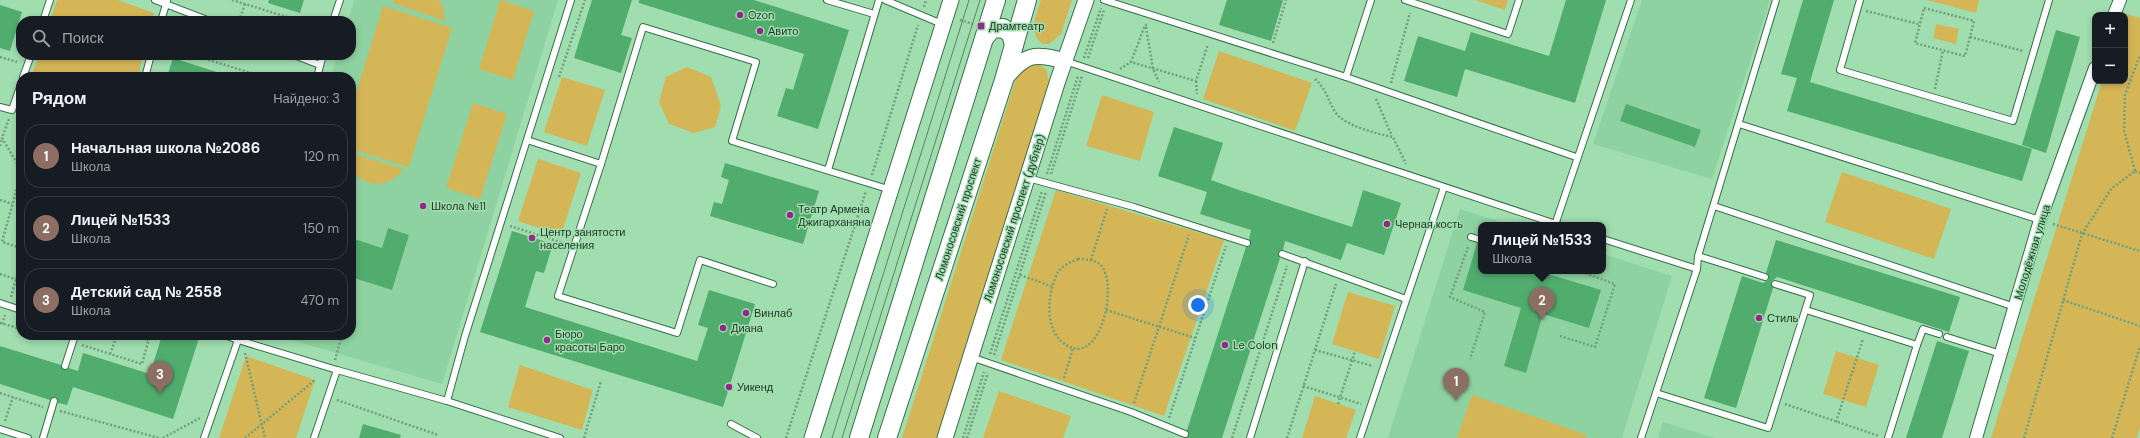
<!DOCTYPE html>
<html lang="ru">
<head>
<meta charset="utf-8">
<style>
  :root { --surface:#171b24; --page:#20242c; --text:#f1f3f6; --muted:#9ea1a6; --line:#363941; --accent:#8c9099 }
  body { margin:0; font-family:"DM Sans",sans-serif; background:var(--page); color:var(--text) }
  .controls { position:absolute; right:12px; top:12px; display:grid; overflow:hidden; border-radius:8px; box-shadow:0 2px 6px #0003 }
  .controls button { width:36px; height:36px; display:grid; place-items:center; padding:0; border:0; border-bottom:1px solid var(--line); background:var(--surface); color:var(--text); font:20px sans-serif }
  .you { position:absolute; left:1198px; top:305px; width:14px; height:14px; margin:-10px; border:3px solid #fff; border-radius:50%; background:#1a73e8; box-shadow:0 0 0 6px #1a73e833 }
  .badge { display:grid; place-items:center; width:26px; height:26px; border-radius:50%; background:var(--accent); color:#fff; font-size:13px; font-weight:700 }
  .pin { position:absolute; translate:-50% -33px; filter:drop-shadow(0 1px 2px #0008) }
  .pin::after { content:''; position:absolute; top:21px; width:14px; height:12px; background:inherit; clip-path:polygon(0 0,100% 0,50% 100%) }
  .popup { position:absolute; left:1478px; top:222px; width:128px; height:52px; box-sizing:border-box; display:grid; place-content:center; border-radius:8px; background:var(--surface); filter:drop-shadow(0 1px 3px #0005); font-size:13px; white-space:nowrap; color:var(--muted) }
  .popup b { font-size:15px; color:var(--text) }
  .popup::after { content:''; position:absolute; left:50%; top:100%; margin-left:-8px; border:8px solid transparent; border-top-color:var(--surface) }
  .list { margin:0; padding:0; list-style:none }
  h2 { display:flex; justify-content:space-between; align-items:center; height:52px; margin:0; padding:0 16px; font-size:17px }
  h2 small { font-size:13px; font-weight:400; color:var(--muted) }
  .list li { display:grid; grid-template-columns:26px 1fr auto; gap:12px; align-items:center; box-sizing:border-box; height:64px; margin:0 8px 8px; padding:0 8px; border:1px solid var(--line); border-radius:16px }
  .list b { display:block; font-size:15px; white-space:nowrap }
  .list p { margin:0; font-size:13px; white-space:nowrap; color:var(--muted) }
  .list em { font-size:13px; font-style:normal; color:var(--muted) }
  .icon { flex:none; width:22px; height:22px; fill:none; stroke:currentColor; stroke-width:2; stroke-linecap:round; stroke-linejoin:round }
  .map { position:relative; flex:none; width:2140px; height:438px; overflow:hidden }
  .search { position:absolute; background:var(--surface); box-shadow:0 2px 6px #0003; left:16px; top:16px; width:340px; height:44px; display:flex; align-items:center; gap:10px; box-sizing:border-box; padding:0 14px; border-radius:16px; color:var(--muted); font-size:15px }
  .panel { position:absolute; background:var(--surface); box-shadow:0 2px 6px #0003; left:16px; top:72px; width:340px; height:268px; border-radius:16px }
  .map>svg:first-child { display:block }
  .built { fill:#8fd2a1 }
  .green { fill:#d5b657 }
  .building { fill:#51ad6e }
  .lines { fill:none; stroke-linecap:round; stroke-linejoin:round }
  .service-casing { stroke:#367149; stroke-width:8 }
  .minor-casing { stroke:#367149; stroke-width:14 }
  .tertiary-casing { stroke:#367149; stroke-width:17 }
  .secondary-casing { stroke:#367149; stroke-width:20 }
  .path { stroke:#70a07c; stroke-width:2.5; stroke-dasharray:2 2; stroke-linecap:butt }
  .service { stroke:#fff; stroke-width:6 }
  .minor { stroke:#fff; stroke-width:12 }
  .tertiary { stroke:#fff; stroke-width:15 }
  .secondary { stroke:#fff; stroke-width:18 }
  .tram { stroke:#5b8465; stroke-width:1 }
  .poi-dot { fill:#95298b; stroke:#a0ddaf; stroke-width:1.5 }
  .labels { text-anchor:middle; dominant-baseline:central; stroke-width:3; stroke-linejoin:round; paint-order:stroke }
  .poi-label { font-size:11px; fill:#213a28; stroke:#a0ddaf; text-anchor:start }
  .street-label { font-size:11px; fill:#213a28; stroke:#a0ddaf }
</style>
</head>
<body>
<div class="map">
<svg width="2140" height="438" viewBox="0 0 2140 438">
  <rect width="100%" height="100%" fill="#a0ddaf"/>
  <g class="built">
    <polygon points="354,0 558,0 442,384 275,335 351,335 351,77 331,77 337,55 351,55 351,21 348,21"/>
    <polygon points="1642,0 1770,0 1712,179 1593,144"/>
    <polygon points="1460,209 1511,225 1481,225 1481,271 1603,271 1603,254 1672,276 1622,438 1388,438"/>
    <polygon points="1663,422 1715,438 1658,438"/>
  </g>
  <g class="green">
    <polygon points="57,0 118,0 154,13 152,21 50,21"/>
    <polygon points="394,0 439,0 443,6 445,21 392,3"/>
    <polygon points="500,0 534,11 513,80 479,69"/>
    <path d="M1041,0H1072L1061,34L1049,44H1043C1027,32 1036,16 1041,0Z"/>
    <polygon points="1475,0 1508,0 1505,10"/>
    <polygon points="1927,0 1979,0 1976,13"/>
    <polygon points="383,6 452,28 409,167 351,149 351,110"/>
    <polygon points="2123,13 2140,18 2140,428 2137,438 1991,438 2102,81 2125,81 2125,15 2122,15"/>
    <polygon points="1936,24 1959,29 1956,44 1933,38"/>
    <polygon points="1219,51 1312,83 1295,131 1203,99"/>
    <polygon points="39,55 143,55 138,77 31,77"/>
    <polygon points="1037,63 1046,69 1049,81 937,438 902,438 1018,72 1025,65"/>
    <polygon points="687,67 711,77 721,106 715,127 694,133 669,124 659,102 666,77"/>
    <polygon points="562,77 605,90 587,146 544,132"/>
    <polygon points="1102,95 1154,112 1140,161 1086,146"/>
    <polygon points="473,103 507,114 480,199 446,188"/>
    <path d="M351,153L404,169C388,189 368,188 351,171Z"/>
    <polygon points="538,159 581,173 561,235 518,221"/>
    <polygon points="1842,172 1951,209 1934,259 1825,222"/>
    <polygon points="1056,190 1224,240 1164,416 1001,360"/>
    <polygon points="1348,292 1395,306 1379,359 1332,344"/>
    <polygon points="1836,351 1879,365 1866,407 1823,394"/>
    <polygon points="246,356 315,380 296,438 219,438"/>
    <polygon points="520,365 593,390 582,430 508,407"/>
    <polygon points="999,391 1071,416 1063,438 983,438"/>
    <polygon points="1472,395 1587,435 1586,438 1457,438"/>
    <polygon points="1315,396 1356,410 1346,438 1302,438"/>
  </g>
  <g class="building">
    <polygon points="269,0 304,0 300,13 268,3"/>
    <polygon points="592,0 632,0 621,35 632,38 621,73 574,58"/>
    <polygon points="639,0 754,0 849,30 818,129 777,116 786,88 793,90 804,54 639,3"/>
    <polygon points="1227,0 1283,0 1271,41 1219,25"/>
    <polygon points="1566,0 1606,0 1575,103 1465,69 1457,97 1404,81 1418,36 1465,51 1471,32 1549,56"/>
    <polygon points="1803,0 1834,0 1810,82 2032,149 2022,181 1787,111 1797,78 1781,74"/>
    <polygon points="0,5 22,12 10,51 0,48"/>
    <polygon points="2056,30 2080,37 2046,153 2022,145"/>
    <polygon points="173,58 223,74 222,77 167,77"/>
    <polygon points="1626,104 1701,130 1695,147 1620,121"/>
    <polygon points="1174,127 1223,143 1211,180 1236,189 1352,227 1363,190 1401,203 1384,255 1347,243 1341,260 1285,241 1283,250 1278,253 1280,258 1222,438 1187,438 1189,434 1187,430 1246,247 1251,244 1249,239 1251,230 1200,214 1207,192 1158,176"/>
    <polygon points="725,163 819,191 803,244 710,216 714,202 722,204 729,180 721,177"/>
    <polygon points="388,228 409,235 392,290 351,277 351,238 382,248"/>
    <polygon points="512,231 553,244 544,273 536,271 525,307 697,361 708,328 698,325 709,290 755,304 723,407 480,332"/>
    <polygon points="1776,240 1960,297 1949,332 1777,277 1771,282 1773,288 1736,408 1704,398 1742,276 1763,283 1768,280 1769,276 1766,273"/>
    <polygon points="1477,243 1481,244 1481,271 1538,271 1601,290 1589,328 1543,314 1526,373 1504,366 1521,308 1463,290"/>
    <polygon points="162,335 200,335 173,419 73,387 67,405 58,403 56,397 50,400 0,384 0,346 61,365 64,370 69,368 78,371 83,353 150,374"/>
    <polygon points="1937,341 1969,351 1942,438 1906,438"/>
    <polygon points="363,424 401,435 400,438 359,438"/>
  </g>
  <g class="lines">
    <defs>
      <g id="service">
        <polyline points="155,0 210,21"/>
        <polyline points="827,0 874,14"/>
        <polyline points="885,0 942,24"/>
        <polyline points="1104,0 1346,77 1576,157"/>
        <polyline points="1405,0 1508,34 1519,0"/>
        <polyline points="1860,0 1840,70 2013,121 2049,0"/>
        <polyline points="43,21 50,0"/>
        <polyline points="161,21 167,1"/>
        <polyline points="333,21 340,0"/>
        <polyline points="294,55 320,65"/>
        <polyline points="1065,61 1559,225"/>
        <polyline points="23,77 31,55"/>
        <polyline points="145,77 151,55"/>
        <polyline points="317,77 323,55"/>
        <polyline points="1346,77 1371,0"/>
        <polyline points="0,107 12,110 21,84"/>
        <polyline points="1739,124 2040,220"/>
        <polyline points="527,140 601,164 558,296 677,333 700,260 773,284"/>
        <polyline points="601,164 643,27 756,62 732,141 891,190"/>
        <polyline points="828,170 879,0"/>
        <polyline points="1028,178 1134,207 1247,243"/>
        <polyline points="1714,206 2015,307"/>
        <polyline points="1555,225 1631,0"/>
        <polyline points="1471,237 1481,240"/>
        <polyline points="1603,239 1697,269"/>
        <polyline points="1282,254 1406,299"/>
        <polyline points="1698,256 1765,277"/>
        <polyline points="0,303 21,310"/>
        <polyline points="1806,310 1917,345 1923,329 1939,334"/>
        <polyline points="240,335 238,340 337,370"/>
        <polyline points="1947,337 2001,354"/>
        <polyline points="971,357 1131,412 1185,434"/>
        <polyline points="65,366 75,335"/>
        <polyline points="1656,393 1768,428 1810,295 1775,284"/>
        <polyline points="447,401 465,336 571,0"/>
        <polyline points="731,424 757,438"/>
        <polyline points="0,429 28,438"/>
        <polyline points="43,438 54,401"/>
        <polyline points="204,438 238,340 225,335"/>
        <polyline points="314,438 337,370 447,401 560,438"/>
        <polyline points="1250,438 1305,261"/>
        <polyline points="1360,438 1444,187"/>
        <polyline points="1641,438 1697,269 1698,256 1776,0"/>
        <polyline points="1888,438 1917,345"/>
      </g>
      <g id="minor">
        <polyline points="2114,15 2120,0"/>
        <polyline points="1976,438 2040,220 2095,68"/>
      </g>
      <g id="tertiary">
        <path d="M1005,79C1026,53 1034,53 1065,61"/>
        <polyline points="812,438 951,0"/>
        <polyline points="945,438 1058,80 1086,0"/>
      </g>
      <g id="secondary">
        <polyline points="985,37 992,29 1003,28 1011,34 1014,45"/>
        <polyline points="859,438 996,0"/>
        <polyline points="887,438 1004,80 1027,0"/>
      </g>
    </defs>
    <use href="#service" class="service-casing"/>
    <use href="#minor" class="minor-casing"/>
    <use href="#tertiary" class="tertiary-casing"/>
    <use href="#secondary" class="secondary-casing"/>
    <g class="path">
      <polyline points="232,0 300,21"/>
      <polyline points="924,7 926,0"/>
      <polygon points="1924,8 1974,21 1965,56 1915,43"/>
      <polyline points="1866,11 1919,24"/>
      <polyline points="960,20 973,24"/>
      <polyline points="239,21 245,4"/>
      <polyline points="1147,25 1145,25 1131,62 1196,81 1208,44"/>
      <polyline points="1146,27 1153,69 1159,82"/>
      <polyline points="1970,37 2023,51"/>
      <polyline points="1273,43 1286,0"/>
      <polyline points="193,55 264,77"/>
      <polyline points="0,57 17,62"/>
      <polyline points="1084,58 1101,8"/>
      <polyline points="1088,58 1104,10"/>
      <polyline points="1120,69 1131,62"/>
      <polyline points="559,77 585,0"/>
      <path d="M1315,79C1328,91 1327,100 1336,113C1345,126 1378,134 1393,137L1406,164"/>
      <polyline points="1196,81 1197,94"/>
      <polyline points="1391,83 1410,13"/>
      <polyline points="1935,89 1943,50"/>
      <polyline points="1376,99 1392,136"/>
      <polyline points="9,119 2,138 21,170"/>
      <polyline points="0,146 2,139"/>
      <polyline points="2135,171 2140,173"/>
      <polyline points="21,174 2,242 21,248"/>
      <polyline points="1047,174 1078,76"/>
      <polyline points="1051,174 1082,76"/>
      <polyline points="872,175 918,25"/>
      <polyline points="0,200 12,204"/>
      <polyline points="2053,224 2140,251"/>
      <polyline points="510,226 566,244"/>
      <polyline points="1468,247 1450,297 1485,312 1470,359"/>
      <path d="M1078,259C1087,259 1098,260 1103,268C1118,293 1097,374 1061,341C1044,325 1048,291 1058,272C1062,266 1071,262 1078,259Z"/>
      <polyline points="1091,260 1107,209"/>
      <polyline points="0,274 21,281"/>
      <polyline points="1020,275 1054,287"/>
      <polyline points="11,297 21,261"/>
      <polyline points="2063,300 2140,326"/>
      <polyline points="1106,310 1195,338"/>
      <polyline points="0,323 21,329"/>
      <polyline points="2,324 5,315"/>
      <polyline points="47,335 64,339"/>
      <polyline points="135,335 149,340"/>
      <polyline points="1560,336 1595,347 1615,284 1579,271"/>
      <polyline points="82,345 142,364 150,335"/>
      <polyline points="1315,350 1373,366"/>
      <polyline points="245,353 265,438"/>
      <polyline points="110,354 117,335"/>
      <polyline points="990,354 1042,191"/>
      <polyline points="994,355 1046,192"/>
      <polyline points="335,360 342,335"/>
      <polyline points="1064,378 1073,348"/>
      <polyline points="1303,386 1361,404"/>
      <polyline points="0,393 43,407"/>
      <polyline points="337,400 438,435"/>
      <polyline points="1134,403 1189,235"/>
      <polyline points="1338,404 1355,351"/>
      <polyline points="1785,404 1879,436"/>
      <polyline points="60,411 159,438"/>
      <polyline points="1169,418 1226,246"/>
      <polyline points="5,421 13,397"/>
      <polyline points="1836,422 1863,339"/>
      <polyline points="163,438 200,418"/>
      <polyline points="245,438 315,380"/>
      <polyline points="584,438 601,381"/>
      <polyline points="786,438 866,191"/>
      <polyline points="963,438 984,372"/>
      <polyline points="967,438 988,373"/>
      <polyline points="1232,438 1287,266"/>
      <polyline points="1287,438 1336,284"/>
      <polyline points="2024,438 2082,234 2111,189 2135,171 2124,130 2125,95 2140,55"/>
      <polyline points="2112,438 2140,346"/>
    </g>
    <use href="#service" class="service"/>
    <use href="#minor" class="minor"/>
    <use href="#tertiary" class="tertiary"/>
    <use href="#secondary" class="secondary"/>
    <g class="tram">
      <polyline points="832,438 969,0"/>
      <polyline points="842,438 980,0"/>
    </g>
  </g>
  <g class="poi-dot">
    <circle cx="740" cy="15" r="4"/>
    <rect x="977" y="22" width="8" height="8" rx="2"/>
    <circle cx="760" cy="31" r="4"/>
    <circle cx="423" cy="206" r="4"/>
    <circle cx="790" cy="215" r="4"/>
    <circle cx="1387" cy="224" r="4"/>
    <circle cx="532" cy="238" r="4"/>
    <circle cx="746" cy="313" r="4"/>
    <circle cx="1759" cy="318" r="4"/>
    <circle cx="723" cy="328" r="4"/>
    <circle cx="547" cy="340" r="4"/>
    <circle cx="1225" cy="345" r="4"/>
    <circle cx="729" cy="387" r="4"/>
  </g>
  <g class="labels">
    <g class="poi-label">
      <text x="748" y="15">Ozon</text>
      <text x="989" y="26">Драмтеатр</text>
      <text x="768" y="31">Авито</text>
      <text x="431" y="206">Школа №11</text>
      <text x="798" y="209">Театр Армена<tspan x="798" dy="13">Джигарханяна</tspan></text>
      <text x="1395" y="224">Черная кость</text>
      <text x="540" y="232">Центр занятости<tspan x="540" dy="13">населения</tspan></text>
      <text x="754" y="313">Винлаб</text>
      <text x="1767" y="318">Стиль</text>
      <text x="731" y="328">Диана</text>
      <text x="555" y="334">Бюро<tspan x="555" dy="13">красоты Баро</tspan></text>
      <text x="1233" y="345">Le Colon</text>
      <text x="737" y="387">Уикенд</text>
    </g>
    <g class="street-label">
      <text transform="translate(1014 218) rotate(-72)">Ломоносовский проспект (дублёр)</text>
      <text transform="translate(958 219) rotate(-72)">Ломоносовский проспект</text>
      <text transform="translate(2032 252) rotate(-73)">Молодёжная улица</text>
    </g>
  </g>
</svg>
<div class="controls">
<button>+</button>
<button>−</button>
</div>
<div class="you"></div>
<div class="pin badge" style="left:1456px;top:401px;background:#8d6e63">1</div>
<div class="pin badge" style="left:1542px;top:320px;background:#8d6e63">2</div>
<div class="popup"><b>Лицей №1533</b>Школа</div>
<div class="pin badge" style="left:160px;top:394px;background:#8d6e63">3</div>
<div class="search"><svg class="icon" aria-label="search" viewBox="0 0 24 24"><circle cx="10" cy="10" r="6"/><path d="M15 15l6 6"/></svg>Поиск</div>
<section class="panel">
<h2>Рядом<small>Найдено: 3</small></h2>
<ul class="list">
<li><span class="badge" style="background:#8d6e63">1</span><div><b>Начальная школа №2086</b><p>Школа</p></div><em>120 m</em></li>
<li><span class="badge" style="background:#8d6e63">2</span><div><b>Лицей №1533</b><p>Школа</p></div><em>150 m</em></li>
<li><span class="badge" style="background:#8d6e63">3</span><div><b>Детский сад № 2558</b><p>Школа</p></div><em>470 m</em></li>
</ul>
</section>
</div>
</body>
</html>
